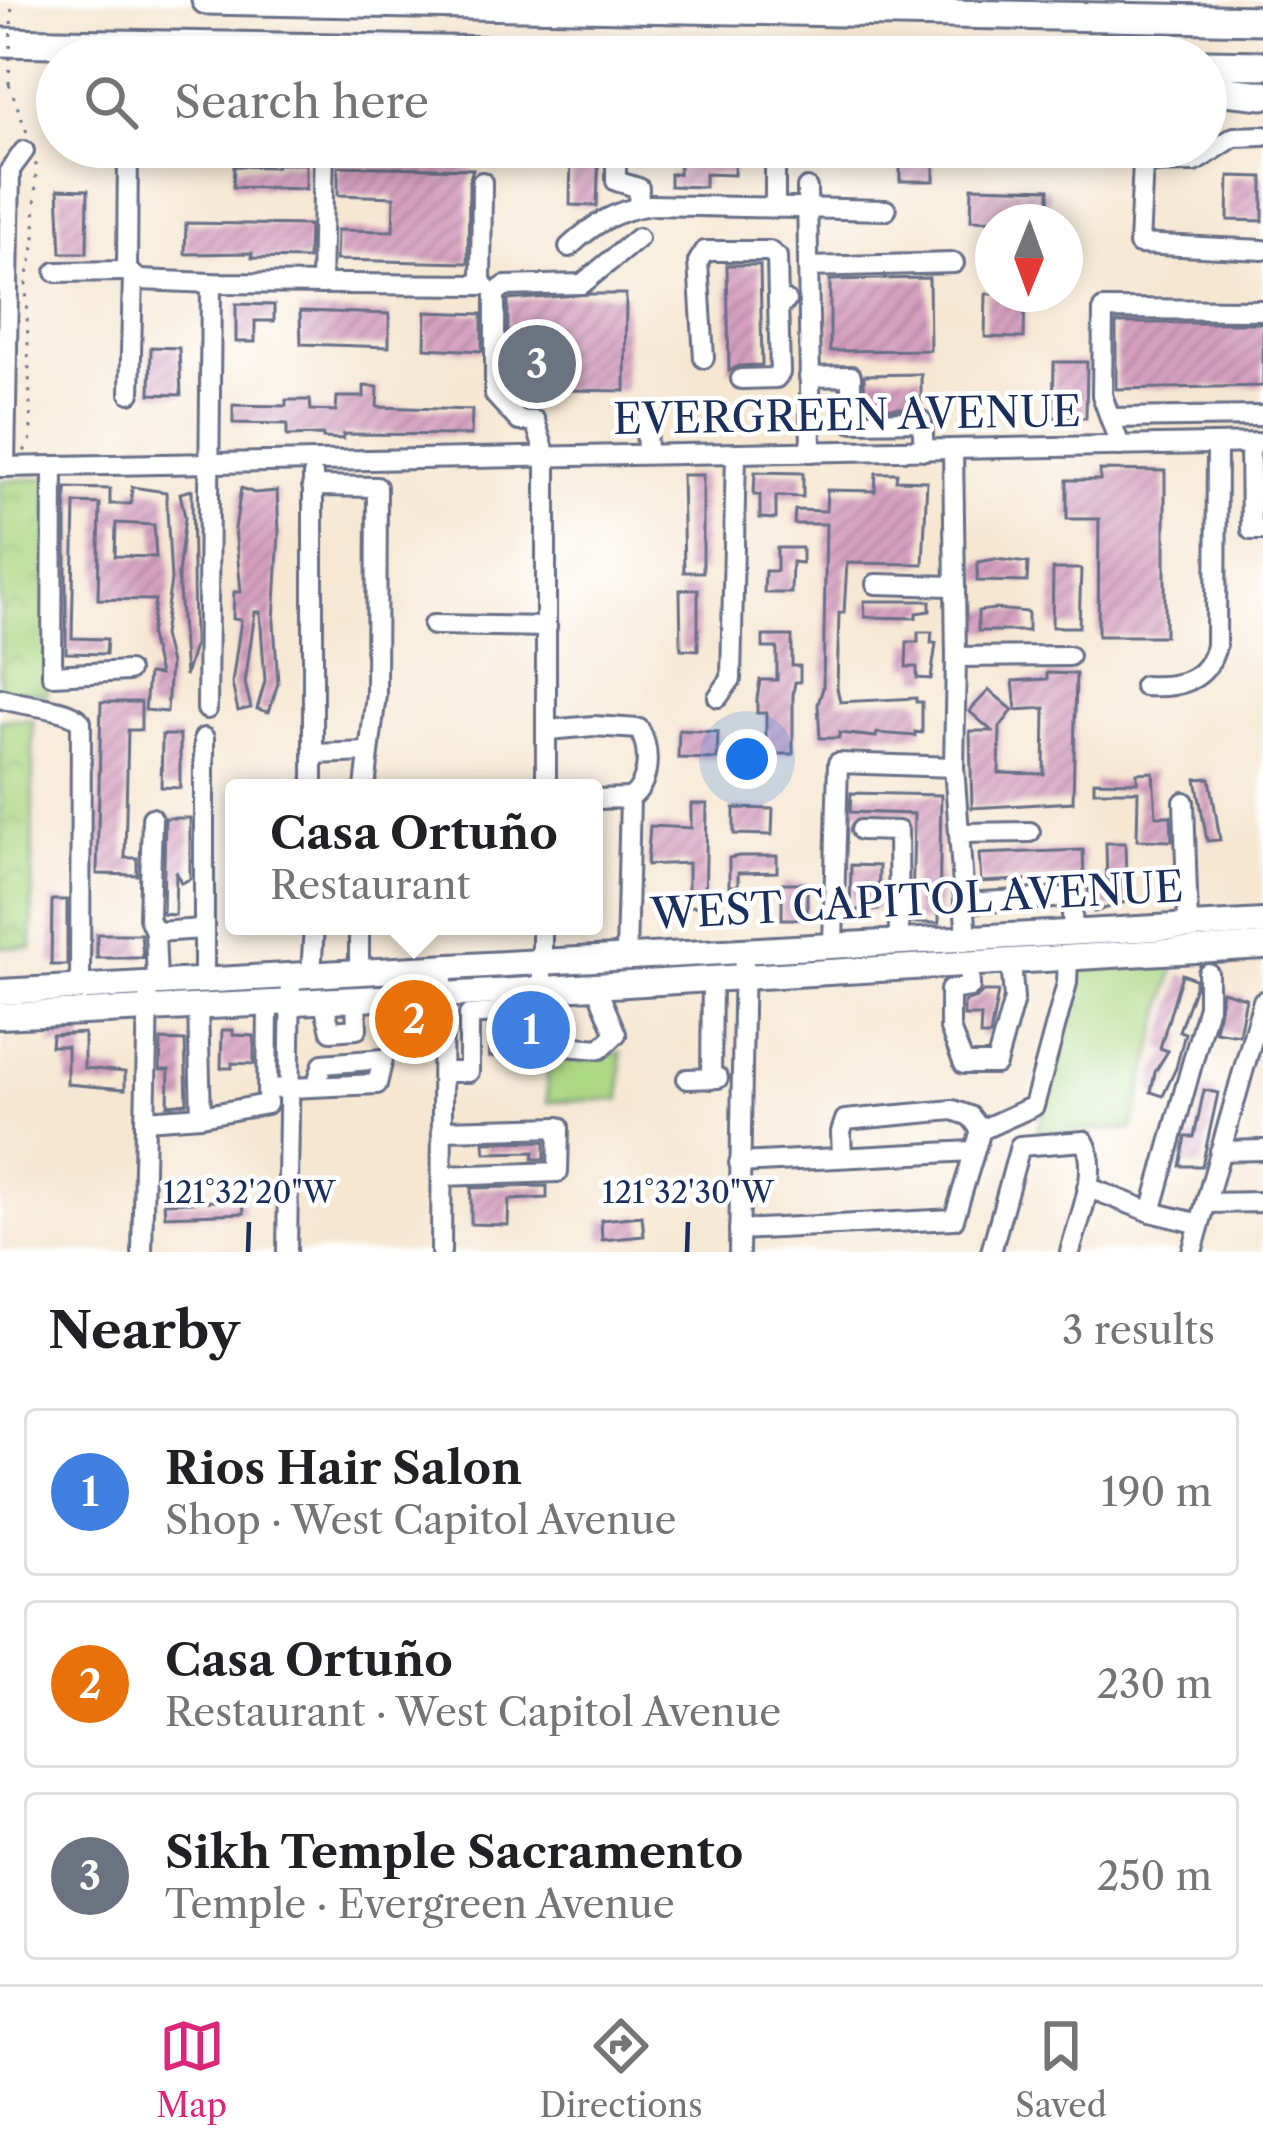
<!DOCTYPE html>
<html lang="en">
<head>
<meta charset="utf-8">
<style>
  :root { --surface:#fff; --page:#f2f2f2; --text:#202124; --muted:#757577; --line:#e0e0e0; --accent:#db2777 }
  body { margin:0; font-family:"Libre Caslon Text",serif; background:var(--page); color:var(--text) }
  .compass { position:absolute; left:975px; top:204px; width:108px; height:108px; border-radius:50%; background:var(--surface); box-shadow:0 6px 18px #0003; rotate:181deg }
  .you { position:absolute; left:747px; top:759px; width:42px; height:42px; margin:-30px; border:9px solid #fff; border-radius:50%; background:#1a73e8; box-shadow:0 0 0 18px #1a73e833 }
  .badge { display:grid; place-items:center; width:78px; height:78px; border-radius:50%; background:var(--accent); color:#fff; font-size:39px; font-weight:700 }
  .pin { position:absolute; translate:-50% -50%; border:6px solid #fff; box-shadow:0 3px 12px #0006 }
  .popup { position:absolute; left:225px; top:779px; width:378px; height:156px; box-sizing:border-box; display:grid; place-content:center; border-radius:12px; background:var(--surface); filter:drop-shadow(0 3px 9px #0005); font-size:39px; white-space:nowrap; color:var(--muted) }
  .popup b { font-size:45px; color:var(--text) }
  .popup::after { content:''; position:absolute; left:50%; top:100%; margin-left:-24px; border:24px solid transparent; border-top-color:var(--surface) }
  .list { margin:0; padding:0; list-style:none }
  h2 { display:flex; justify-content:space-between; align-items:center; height:156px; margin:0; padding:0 48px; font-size:51px }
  h2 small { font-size:39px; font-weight:400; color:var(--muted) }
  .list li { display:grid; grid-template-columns:78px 1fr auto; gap:36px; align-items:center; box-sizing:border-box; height:168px; margin:0 24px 24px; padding:0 24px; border:3px solid var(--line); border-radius:12px }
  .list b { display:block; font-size:45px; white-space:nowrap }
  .list p { margin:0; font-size:39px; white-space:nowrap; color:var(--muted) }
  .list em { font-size:39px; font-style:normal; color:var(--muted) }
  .icon { flex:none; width:66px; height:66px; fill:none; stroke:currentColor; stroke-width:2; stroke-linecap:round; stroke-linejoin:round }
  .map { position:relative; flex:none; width:1263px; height:1252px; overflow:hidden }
  .search { position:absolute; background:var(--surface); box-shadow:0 6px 18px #0003; left:36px; right:36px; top:36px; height:132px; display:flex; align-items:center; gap:30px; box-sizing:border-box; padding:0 42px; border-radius:66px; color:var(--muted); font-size:45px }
  .sheet { height:732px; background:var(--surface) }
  nav { display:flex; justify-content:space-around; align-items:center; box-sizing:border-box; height:168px; border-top:3px solid var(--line); background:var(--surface); font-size:33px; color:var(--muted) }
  nav a { display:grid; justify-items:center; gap:6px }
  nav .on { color:var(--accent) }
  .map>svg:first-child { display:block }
  .grass { fill:#acd783; stroke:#648370; stroke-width:3 }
  .park { fill:url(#park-crowns); stroke:#648370; stroke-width:3 }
  .building { fill:url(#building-hatch); fill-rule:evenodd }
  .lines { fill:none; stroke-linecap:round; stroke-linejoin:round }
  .minor-casing { stroke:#686f87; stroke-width:24 }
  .major-casing { stroke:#686f87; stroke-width:30 }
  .highway-casing { stroke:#686f87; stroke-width:33 }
  .path { stroke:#686f87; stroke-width:3; stroke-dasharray:3 9; stroke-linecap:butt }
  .minor { stroke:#fff; stroke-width:18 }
  .major { stroke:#fff; stroke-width:24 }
  .highway { stroke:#fff; stroke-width:27 }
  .path-bridge { stroke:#686f87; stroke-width:3; stroke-dasharray:3 9; stroke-linecap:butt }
  .ticks { fill:none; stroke:#1b2f5e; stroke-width:4.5 }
  .labels { text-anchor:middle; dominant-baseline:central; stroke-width:9; stroke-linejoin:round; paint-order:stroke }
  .street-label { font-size:42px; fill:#1b2f5e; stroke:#fff }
  .ticks-label { font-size:30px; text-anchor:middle; fill:#1b2f5e; stroke:#fff; stroke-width:9; stroke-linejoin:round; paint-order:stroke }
</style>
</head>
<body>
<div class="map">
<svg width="1263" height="1252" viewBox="0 0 1263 1252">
  <defs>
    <pattern id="park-crowns" width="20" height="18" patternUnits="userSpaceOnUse" patternTransform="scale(3)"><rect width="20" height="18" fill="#acd783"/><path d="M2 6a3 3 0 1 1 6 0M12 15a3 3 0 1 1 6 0" fill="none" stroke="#93b974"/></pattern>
    <pattern id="building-hatch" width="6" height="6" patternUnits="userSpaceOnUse" patternTransform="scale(3)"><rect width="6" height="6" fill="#d6a0c0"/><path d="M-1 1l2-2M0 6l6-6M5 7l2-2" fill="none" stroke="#ad839f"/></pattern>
  </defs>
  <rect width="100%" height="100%" fill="#fff"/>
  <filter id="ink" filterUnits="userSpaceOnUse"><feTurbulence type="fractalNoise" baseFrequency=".00833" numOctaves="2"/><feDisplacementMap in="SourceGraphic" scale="24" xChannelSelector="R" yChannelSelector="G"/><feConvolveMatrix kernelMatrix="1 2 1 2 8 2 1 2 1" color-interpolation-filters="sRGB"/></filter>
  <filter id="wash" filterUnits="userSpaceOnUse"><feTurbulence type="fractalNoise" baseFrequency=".004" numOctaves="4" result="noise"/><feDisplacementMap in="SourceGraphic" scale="48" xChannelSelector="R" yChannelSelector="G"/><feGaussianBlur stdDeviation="2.7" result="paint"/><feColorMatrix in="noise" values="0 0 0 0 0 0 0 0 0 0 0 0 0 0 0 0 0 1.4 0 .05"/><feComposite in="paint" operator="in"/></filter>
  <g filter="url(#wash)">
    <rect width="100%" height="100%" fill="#f6e7d2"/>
    <g class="grass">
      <polygon points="1175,964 1132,1129 1037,1132 1080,970"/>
      <polygon points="621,1052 621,1099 547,1102 547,1056 583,1060"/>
    </g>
    <g class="park">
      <polygon points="49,478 47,694 0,690 0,481"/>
      <polygon points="0,720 33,720 32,948 0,947"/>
    </g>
    <g id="blocks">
      <g class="building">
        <polygon points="680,147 735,147 734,175 705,174 705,187 670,186 670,174 679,174"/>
        <rect x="900" y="147" width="34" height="34"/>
        <polygon points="571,150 599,150 597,206 570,205"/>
        <polygon points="276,164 306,164 306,189 233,187 234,166 276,167"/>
        <polygon points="338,166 473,169 469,182 468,263 336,260 337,230 393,231 394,197 338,195"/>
        <polygon points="1229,176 1263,177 1263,221 1228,220"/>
        <polygon points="972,187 1049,189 1049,222 971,220"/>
        <polygon points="58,189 88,190 87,253 61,253"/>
        <polygon points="186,223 309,225 308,259 252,258 252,253 185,254"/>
        <polygon points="727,265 760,265 762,365 739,366 729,371"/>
        <polygon points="929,278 930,350 830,351 830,280"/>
        <polygon points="591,294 626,294 625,391 508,389 508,300"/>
        <polygon points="986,294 1025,294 1024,338 985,337"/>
        <polygon points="236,304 274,305 274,321 255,321 255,342 236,342"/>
        <polygon points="300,311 389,314 389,347 301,344"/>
        <polygon points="426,312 482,314 482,351 425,348"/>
        <polygon points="1116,323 1263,323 1263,386 1116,389"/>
        <polygon points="151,347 179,348 181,395 150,394"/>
        <polygon points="1054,362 1087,362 1086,418 1053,417"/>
        <polygon points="921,374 921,408 865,408 864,375"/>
        <polygon points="364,386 378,387 377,407 472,410 471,435 343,434 343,439 323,438 323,435 287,436 287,424 233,423 233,405 286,406 286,400 310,400 311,410 336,411 337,397 364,397"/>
        <polygon points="1100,470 1165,471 1165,636 1098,636 1099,519 1067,519 1067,480 1100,480"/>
        <polygon points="755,472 803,473 803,497 776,496 776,519 760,518 760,495 754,495"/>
        <polygon points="876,473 897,473 896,480 927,481 923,564 847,563 844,613 839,613 837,688 840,702 916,698 916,702 922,702 922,733 915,732 915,736 877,733 876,737 839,733 839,738 820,738 818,704 823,688 826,524 794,524 795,510 826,511 827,490 875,491"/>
        <polygon points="682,475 703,475 703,572 684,572"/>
        <path d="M132,487L166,492L171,580L163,635L170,664L167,712L145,710L148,674L159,675L150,636L155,600L98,599L100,504L75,503L72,638L107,639L106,654L66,653V488L110,489V504H131ZM116,523L154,525L156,557L115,556Z"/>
        <polygon points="241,488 254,493 277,491 279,532 274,622 278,683 269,712 257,709 265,681 260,612 255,612 245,683 251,708 238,711 232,683 241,620 233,619 234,592 241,592 235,529"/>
        <polygon points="192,490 194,646 185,676 178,574 185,517 180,493"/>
        <polygon points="777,548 802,548 802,563 792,562 791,593 764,593 765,571 777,571"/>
        <polygon points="995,559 1028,563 1027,582 977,581 978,562"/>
        <polygon points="1053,569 1081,569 1079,627 1052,627"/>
        <polygon points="698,589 698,650 681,649 680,590"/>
        <polygon points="864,601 930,601 930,611 916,613 916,618 865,617"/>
        <polygon points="995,609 1028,612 1028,631 978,631 978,611"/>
        <polygon points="918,632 932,632 931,643 936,643 931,679 917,678 917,667 906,667 907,642 918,642"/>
        <polygon points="763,636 792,636 792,666 800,666 800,682 795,682 793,694 793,754 766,754 766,713 757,713 757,699 760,680 777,680 777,648 763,648"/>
        <polygon points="1047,673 1076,674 1073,802 972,808 970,731 992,731 970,712 972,708 989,690 1013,710 1000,727 999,773 1044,774 1045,708 1016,710 1013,681 1047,679"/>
        <polygon points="101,702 141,702 141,730 128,730 125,858 137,858 137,875 97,874"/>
        <polygon points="679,730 718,732 717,759 678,758"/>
        <polygon points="162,735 180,735 180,788 161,787"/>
        <polygon points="1153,772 1156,816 1171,816 1172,841 1137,840 1138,791 1094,791 1094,781 1137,782 1137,773"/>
        <polygon points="1210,778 1220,840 1207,841 1196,779"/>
        <polygon points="851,793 941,795 939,923 912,923 914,814 850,812"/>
        <polygon points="691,804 707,804 705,907 688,906 688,863 647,865 650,826 691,828"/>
        <polygon points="734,808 773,809 772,835 734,834"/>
        <polygon points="165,818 190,818 190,879 181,883 176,871 175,915 163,914"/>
        <polygon points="1106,843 1125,843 1126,881 1132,900 1094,912 1088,890 1107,884"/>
        <polygon points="1083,850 1084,877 981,882 979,854"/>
        <polygon points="739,856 777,856 777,872 738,873 738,886 729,886 729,858"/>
        <polygon points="851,865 879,866 878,910 850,910"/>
        <rect x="782" y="883" width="25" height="36"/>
        <polygon points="52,900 67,900 67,965 51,965"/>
        <polygon points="97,934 141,934 143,958 97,958"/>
        <polygon points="1182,974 1195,979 1195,986 1179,1031 1185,1033 1176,1068 1163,1096 1151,1092 1155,1072 1168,1051 1160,1048"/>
        <polygon points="1222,991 1246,998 1239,1035 1215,1031"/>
        <polygon points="983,992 998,992 990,1036 980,1036 981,1016 964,1016 964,1002 977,998"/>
        <polygon points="538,1027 539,1055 489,1057 488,1029"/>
        <polygon points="222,1030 233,1030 233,1035 254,1036 254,1064 232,1063 232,1068 221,1068"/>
        <polygon points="84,1033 84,1068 125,1072 125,1089 67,1084 67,1046 51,1046 52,1035"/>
        <polygon points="161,1040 185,1041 187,1103 168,1105 169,1070 160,1070"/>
        <polygon points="1204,1090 1218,1093 1202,1166 1180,1166 1186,1137 1194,1137"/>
        <polygon points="545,1141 545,1159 533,1159 534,1152 485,1153 484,1142"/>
        <polygon points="547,1186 547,1198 509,1200 508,1225 471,1224 471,1188"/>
        <polygon points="243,1200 244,1213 165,1216 164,1203"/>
        <polygon points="642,1216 644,1236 602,1240 601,1220"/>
      </g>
    </g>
  </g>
  <g filter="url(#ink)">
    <use href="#blocks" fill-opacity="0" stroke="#686f87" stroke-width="3"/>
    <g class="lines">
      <defs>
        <g id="minor">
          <polyline points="1263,136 1234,137 1195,162 1143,163 1139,244 1263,250"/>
          <polyline points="616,147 616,181 639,188 638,207"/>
          <polyline points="807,188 811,452"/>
          <polyline points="775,208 775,147"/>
          <path d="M569,247C594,223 617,210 651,205L886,210"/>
          <polyline points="808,267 954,263"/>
          <polyline points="127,271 140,280 211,283 484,285"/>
          <polyline points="127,271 128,147"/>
          <polyline points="56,272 127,271"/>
          <polyline points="321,284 324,147"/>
          <polyline points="481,285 482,182"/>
          <polyline points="704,358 698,262 705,251 769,251 777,257 778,301"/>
          <polyline points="809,377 851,376 851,422 922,421 924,450"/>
          <polyline points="741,379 776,378 780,373 778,301 786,301"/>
          <polyline points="130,393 133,275"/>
          <polyline points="1110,418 1263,416"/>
          <polyline points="646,422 647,454"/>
          <polyline points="1250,444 1251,530 1263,530"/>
          <polyline points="1120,446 1102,395 1103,309 1263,310"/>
          <polyline points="953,450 956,657"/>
          <polyline points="53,466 52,675 128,671"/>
          <polyline points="0,467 1263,443"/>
          <polyline points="5,467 10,170 24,151"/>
          <polyline points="312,486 377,487 376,694 365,788"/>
          <polyline points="876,584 953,586"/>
          <polyline points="433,625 547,627"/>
          <path d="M1144,686C1178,688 1207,682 1216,646L1217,444"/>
          <polyline points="718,697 731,679 736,453"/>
          <path d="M0,698C25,707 66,706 81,722L80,987"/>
          <polyline points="207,709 211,283"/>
          <path d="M548,730L594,726L639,729C651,750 650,784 630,798"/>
          <polyline points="313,754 369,752"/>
          <polyline points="954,767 956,657 1069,656"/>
          <polyline points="313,788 313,475"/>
          <polyline points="546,788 546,456 535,421 519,421 495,395 495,293 505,286 582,284 638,238"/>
          <polyline points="594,799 630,798 626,955"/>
          <polyline points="1184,802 1188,925"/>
          <polyline points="152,818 149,918 155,932"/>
          <polyline points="861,830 898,831 899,942"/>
          <polyline points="964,903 1071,897 1073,930"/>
          <polyline points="542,926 542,988 552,1009 553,1045 600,1049 616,1034 595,984"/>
          <polyline points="967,939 959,833 1030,832"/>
          <polyline points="833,945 838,763 954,767 959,833"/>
          <polyline points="969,963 970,987 950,990 950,1029 964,1064 996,1064 1014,999 1011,961"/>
          <polyline points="359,971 359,926"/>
          <polyline points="311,974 314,926"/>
          <polyline points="204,978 204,738"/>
          <polyline points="157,982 155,932 204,929"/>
          <polyline points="323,1001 331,1031 357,1029 356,999"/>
          <polyline points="443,1072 469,1072 469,1015 552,1009"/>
          <polyline points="687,1079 718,1078"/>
          <polyline points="711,1079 712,978"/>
          <polyline points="268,1089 377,1084 383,1059 323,1064 316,1086"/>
          <polyline points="201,1116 267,1104 268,1003"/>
          <polyline points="145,1120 201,1116 198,1007"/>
          <polyline points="981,1130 1034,1106 1067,983 1068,957"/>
          <polyline points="1220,1151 1263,1150"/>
          <polyline points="739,1163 972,1151"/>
          <polyline points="442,1176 558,1172 559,1127 442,1130"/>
          <polyline points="1087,1187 1151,1212 1200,1224"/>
          <polyline points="1206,1203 1263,1202"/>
          <polyline points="1151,1212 1208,1006 1208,973"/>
          <polyline points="739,1230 954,1219 981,1130 970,1116 953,1110 845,1120 841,1132 842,1157"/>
          <polyline points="142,1252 148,999"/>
          <polyline points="287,1252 291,976"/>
          <polyline points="441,1252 443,966"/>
          <polyline points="739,1252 744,948"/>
          <path d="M991,1252L1020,1146L1084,1141C1101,1170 1078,1221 1070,1252"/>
          <polyline points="1192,1252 1263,1001"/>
        </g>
        <g id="major">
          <polyline points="0,992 1263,922"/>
          <polyline points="0,1016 444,995 1263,946"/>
        </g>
        <g id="highway">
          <polyline points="206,0 1263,20"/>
          <polyline points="0,42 828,57"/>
          <polyline points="1206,64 1263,65"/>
          <polyline points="1206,89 1263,95"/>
        </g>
      </defs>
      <use href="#minor" class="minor-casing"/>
      <use href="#major" class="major-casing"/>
      <use href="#highway" class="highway-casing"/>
      <g class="path">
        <polyline points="9,84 29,138"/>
        <polyline points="24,451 30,444 31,431 26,285 35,242 36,158"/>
      </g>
      <use href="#minor" class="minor"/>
      <use href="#major" class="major"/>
      <use href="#highway" class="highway"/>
      <polyline class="path-bridge" points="9,84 12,0"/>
    </g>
  </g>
  <path class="ticks" d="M248,1252L249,1222M687,1252L688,1222"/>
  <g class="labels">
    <g class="street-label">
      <text transform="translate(847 415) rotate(-1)">EVERGREEN AVENUE</text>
      <text transform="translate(917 900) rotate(-3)">WEST CAPITOL AVENUE</text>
    </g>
  </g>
  <g class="ticks-label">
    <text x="249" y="1203">121°32'20"W</text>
    <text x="688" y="1203">121°32'30"W</text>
  </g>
</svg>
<svg class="compass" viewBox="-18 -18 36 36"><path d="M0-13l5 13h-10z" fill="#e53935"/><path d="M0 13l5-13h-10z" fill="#757577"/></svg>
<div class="you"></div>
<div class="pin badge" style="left:531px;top:1030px;background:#3f7fe0">1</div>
<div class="pin badge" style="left:414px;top:1019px;background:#e8710a">2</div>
<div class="popup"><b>Casa Ortuño</b>Restaurant</div>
<div class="pin badge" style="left:537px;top:364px;background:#6b7280">3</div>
<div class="search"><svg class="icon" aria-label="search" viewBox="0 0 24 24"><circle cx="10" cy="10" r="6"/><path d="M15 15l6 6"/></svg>Search here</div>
</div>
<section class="sheet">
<h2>Nearby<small>3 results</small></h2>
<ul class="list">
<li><span class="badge" style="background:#3f7fe0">1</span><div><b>Rios Hair Salon</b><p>Shop · West Capitol Avenue</p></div><em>190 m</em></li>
<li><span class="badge" style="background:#e8710a">2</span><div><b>Casa Ortuño</b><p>Restaurant · West Capitol Avenue</p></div><em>230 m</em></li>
<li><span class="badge" style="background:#6b7280">3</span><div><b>Sikh Temple Sacramento</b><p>Temple · Evergreen Avenue</p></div><em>250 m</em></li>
</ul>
</section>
<nav>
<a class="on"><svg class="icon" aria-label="map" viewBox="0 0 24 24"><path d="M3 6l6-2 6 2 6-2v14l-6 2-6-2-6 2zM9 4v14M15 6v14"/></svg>Map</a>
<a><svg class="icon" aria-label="directions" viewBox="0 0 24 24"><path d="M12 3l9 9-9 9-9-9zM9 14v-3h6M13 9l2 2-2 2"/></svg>Directions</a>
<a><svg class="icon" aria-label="saved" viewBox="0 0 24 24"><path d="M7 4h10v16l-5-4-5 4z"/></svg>Saved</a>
</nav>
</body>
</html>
